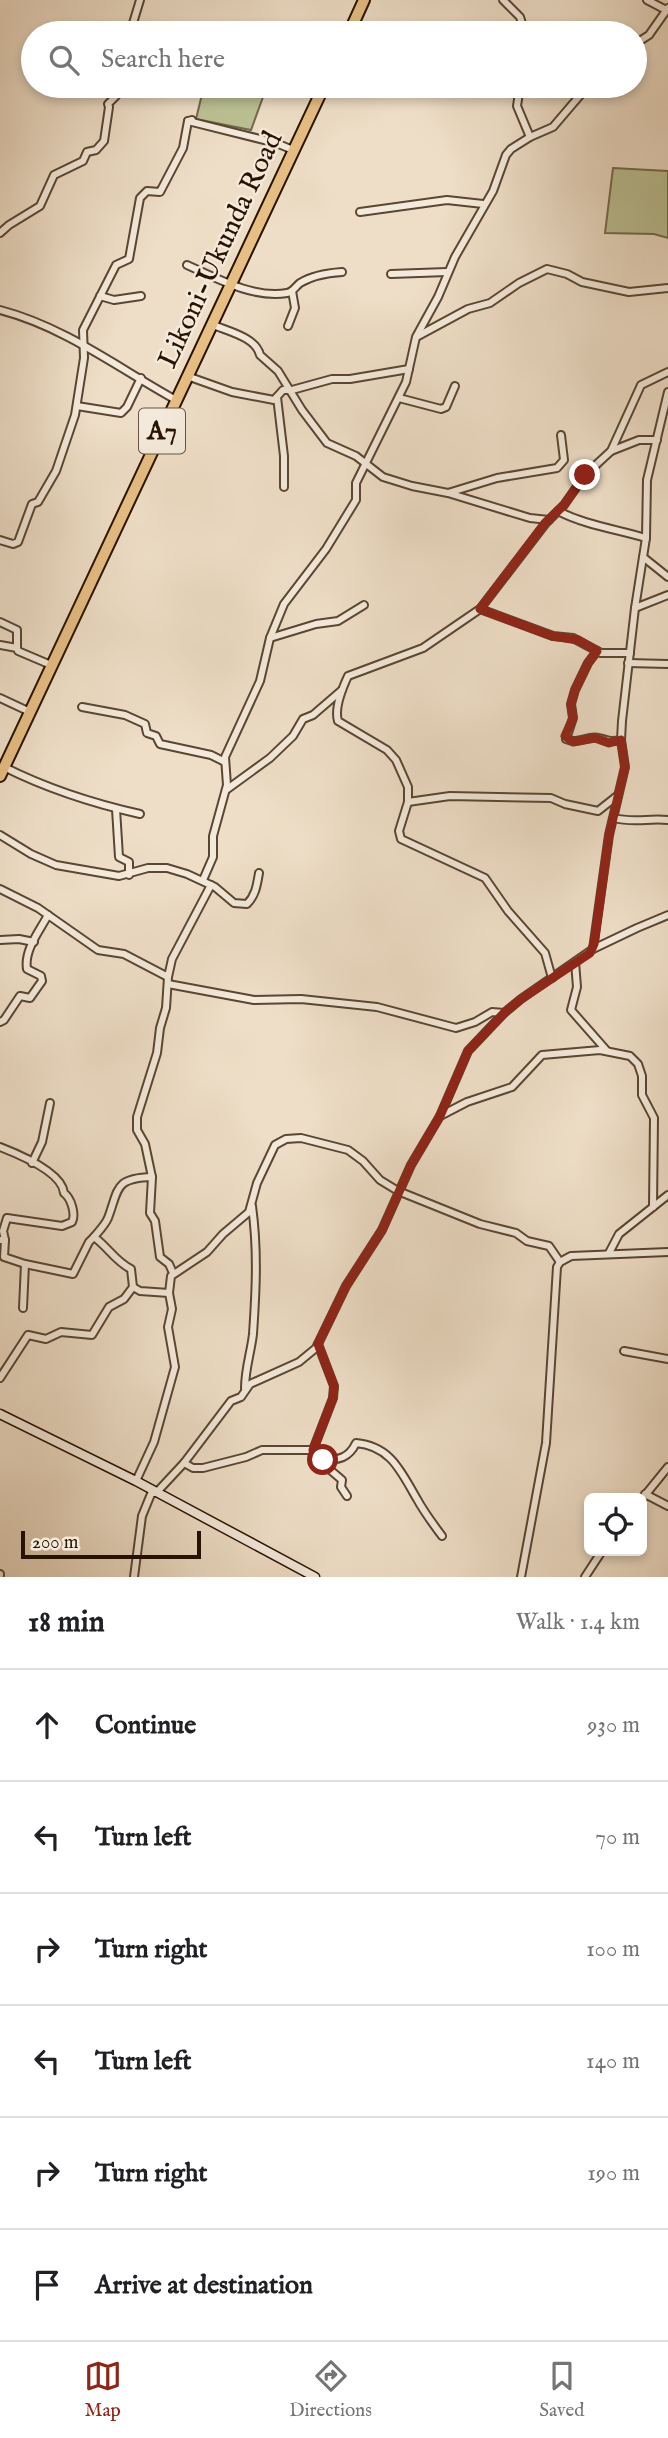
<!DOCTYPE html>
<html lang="en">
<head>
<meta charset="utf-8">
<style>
  :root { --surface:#fff; --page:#f2f2f2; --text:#202124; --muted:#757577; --line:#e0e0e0; --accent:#8f2418 }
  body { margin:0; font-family:"IM FELL English",serif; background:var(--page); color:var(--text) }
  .controls { position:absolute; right:21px; bottom:21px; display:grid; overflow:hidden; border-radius:10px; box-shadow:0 4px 10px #0003 }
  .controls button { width:63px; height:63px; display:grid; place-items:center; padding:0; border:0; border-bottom:2px solid var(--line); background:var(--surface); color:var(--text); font:35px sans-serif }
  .scale { position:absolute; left:21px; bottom:18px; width:180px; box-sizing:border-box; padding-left:7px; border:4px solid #281300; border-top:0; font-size:19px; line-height:24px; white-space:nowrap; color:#281300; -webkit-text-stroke:5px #f4eadb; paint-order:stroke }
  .stop { position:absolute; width:21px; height:21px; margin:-16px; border:5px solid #8f2418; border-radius:50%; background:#fff }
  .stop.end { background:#8f2418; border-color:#fff; box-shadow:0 2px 7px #0008 }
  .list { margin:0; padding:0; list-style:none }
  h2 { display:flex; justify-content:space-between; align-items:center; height:91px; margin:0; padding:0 28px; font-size:30px }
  h2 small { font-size:23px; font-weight:400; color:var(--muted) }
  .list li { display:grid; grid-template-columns:46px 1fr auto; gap:21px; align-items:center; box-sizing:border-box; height:112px; padding:0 28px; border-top:2px solid var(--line) }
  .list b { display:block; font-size:26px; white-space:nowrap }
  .list em { font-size:23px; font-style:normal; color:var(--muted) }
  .icon { flex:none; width:38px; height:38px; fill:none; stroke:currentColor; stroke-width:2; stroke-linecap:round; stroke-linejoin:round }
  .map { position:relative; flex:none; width:668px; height:1577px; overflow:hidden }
  .search { position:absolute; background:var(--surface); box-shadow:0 4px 10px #0003; left:21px; right:21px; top:21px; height:77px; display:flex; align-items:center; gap:18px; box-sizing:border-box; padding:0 24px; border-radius:38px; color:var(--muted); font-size:26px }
  .sheet { height:763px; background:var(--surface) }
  nav { display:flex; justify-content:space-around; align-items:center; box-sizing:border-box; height:98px; border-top:2px solid var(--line); background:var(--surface); font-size:19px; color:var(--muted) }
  nav a { display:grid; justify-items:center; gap:4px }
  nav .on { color:var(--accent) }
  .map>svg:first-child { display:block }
  .green { fill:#bbc194; stroke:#726a4a; stroke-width:2 }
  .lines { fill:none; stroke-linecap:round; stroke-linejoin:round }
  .street-casing { stroke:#5a4632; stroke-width:10 }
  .secondary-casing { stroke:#281300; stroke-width:11 }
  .highway-casing { stroke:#281300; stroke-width:14 }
  .street { stroke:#f4eadb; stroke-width:6 }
  .secondary { stroke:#f4eadb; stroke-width:8 }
  .highway { stroke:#e7bf84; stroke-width:10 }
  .route { stroke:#8f2418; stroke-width:9 }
  .labels { text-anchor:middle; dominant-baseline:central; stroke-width:5; stroke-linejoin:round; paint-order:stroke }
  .shield { fill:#f4eadb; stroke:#655442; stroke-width:2 }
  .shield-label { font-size:26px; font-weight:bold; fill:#281300 }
  .street-label { font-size:28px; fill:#281300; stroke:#f4eadb }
</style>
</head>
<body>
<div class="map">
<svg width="668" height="1577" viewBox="0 0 668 1577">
  <rect width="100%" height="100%" fill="#eedec7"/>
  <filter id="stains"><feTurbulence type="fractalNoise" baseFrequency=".00286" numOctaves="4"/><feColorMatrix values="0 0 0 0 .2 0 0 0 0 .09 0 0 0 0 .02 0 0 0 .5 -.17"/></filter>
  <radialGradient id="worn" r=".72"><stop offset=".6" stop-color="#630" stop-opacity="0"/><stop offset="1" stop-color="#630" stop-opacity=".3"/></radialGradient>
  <g class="green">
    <polygon points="204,86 267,86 251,130 196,119"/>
    <polygon points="613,168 668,171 668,238 654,234 605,233"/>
  </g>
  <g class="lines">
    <defs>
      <g id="street">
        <polyline points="503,0 520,17 525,33"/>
        <polyline points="647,0 668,11"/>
        <polyline points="130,33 140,0"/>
        <polyline points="635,44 649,35 668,8"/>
        <polyline points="520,86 517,106 530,137"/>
        <polyline points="188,121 276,143 293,150"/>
        <polyline points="360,212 447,200 483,204"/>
        <polyline points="0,233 9,225 40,206 54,175 83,161 87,152 96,150 104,141 109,107 108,104 116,96 118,86"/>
        <path d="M187,265C216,278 254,299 287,293C293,292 295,287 300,283C313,275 328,273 342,272"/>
        <polyline points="391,274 447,272"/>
        <polyline points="100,296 114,300 141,296"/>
        <path d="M0,310C65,327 118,368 176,400"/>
        <path d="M211,324C227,331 256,337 260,355L278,371L302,410L327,443L356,456L383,477L412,486L448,493L497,478L557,468L564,460L561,435"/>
        <polyline points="288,326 295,308 292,291"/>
        <polyline points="418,336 468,309 490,303 519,283 547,269 567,274 582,282 629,292 668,288"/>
        <polyline points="187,376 232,392 274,400 283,390 292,390 332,379 350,379 409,369"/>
        <polyline points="277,397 284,456 284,487"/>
        <polyline points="399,398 441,409 446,407 455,386"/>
        <polyline points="77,406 121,413 127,407 141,378"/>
        <polyline points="611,451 639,440 657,440"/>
        <polyline points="448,493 530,518 549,520"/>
        <path d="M558,511C585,525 616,529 646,538"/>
        <polyline points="0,540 13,544 18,542 32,504 38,502 56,471 75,415 84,358 83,330 116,265 129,259 140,198 147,191 160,192 183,148 188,121 192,120"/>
        <polyline points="643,557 668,577"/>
        <polyline points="635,608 668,595"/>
        <polyline points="480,609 553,636 573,638 601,653 630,653"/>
        <polyline points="0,622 17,630 17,648"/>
        <polyline points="270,638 316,624 338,621 364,605"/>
        <polyline points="0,645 17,648 18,651 51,665"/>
        <path d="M597,651L588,663L575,690L571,704L573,718L566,739C578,745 587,735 599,738C609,741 611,742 621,740"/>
        <polyline points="628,663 668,664"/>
        <polyline points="0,698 30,712"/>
        <polyline points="82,707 125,715 145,724 147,733 156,736 160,744 211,755 225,762"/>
        <path d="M4,767C48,789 91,803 140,814"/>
        <polyline points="226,790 270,758 293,736 303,719 313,715 342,690"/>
        <polyline points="408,802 450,796 551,798 565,804 598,811 617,796"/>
        <polyline points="116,809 119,857 129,862 129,875"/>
        <path d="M614,818C633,823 649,818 668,820"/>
        <path d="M0,835L31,854L56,865L119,876L148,868H167L187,874L215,887L234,903L247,904C256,895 257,884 259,873"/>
        <polyline points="203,880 213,857 213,836 227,785 225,757 260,681 270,638 284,604 326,549 356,500 356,483 406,382 416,337 438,297 455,257 493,191 506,155 511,149 530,137 553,127 588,86"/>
        <polyline points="0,889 38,908 98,950 124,954 168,977"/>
        <polyline points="0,940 19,939 34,942"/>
        <polyline points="593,949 609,835 625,767 621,740 622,721 635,608 646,538 647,480 668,392"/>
        <polyline points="575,962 577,987 571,1010 607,1051"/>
        <path d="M552,978L545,953L508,911L485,878L401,839L399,831L408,802V787L396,760L387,750L338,721C334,708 342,689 348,676L423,648L480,609L546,523L564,505L585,475L611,451L641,385L668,372"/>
        <polyline points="168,984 254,1000 301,999 377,1007 456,1028 475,1022 492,1012 504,1013"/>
        <path d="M0,1022L4,1020L20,996L30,998L42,981L41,976L27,969C24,950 39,932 48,915"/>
        <polyline points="440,1116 467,1102 512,1087 542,1055 600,1050 630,1056 638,1064 642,1076 642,1095 654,1118 653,1207"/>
        <path d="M0,1147C18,1154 62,1172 64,1193C71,1198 76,1214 72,1222L62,1226L7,1218L3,1231L5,1240"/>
        <polyline points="32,1163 42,1142 50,1103"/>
        <polyline points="0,1240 5,1240 4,1257 25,1264 23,1308"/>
        <polyline points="609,1253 619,1234 668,1195"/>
        <polyline points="25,1264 73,1274 89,1242 94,1237"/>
        <polyline points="173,1273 169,1264 160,1257 155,1221 150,1213 152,1177 145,1144 137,1130 137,1117 157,1053 160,1028 166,1008 168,977 172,959 211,885"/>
        <polyline points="133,1287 140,1291 169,1293"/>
        <polyline points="624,1351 668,1359"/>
        <path d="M0,1378L28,1335L46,1339L61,1332L92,1335L109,1307L124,1299L133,1287L131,1269C115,1261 108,1247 94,1237C99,1231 105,1225 108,1218C119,1189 114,1178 152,1177"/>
        <path d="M245,1388C245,1369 251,1352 253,1334C256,1290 258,1250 252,1206"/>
        <polyline points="313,1450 333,1398 334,1386 318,1344"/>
        <path d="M323,1460C339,1460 349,1458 356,1443C391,1446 401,1472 417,1499C424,1512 433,1524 442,1536"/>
        <polyline points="184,1463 193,1468 203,1468 246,1457 262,1450 313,1450 321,1457 328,1468 342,1480 341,1487 347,1496"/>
        <polyline points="136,1481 154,1442 175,1367 168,1327 172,1309 169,1293 171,1276 207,1252 223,1234 249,1212 257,1183 275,1145 286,1139 301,1138 348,1150 363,1161 380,1180 398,1191 480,1224 516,1233 527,1241 549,1246 560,1262"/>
        <polyline points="645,1494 668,1506"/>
        <polyline points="642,1499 668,1467"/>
        <polyline points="0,1575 0,1574"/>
        <polyline points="134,1577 142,1516 151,1494 157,1492 184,1463 231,1401 241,1397 250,1384 299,1362 316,1348 346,1286 382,1230 411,1165 440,1116 468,1051 504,1013 521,999 593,949 637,928 668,915"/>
        <polyline points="521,1577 546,1443 557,1267 560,1262 571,1256 668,1252"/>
        <polyline points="585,1577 602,1551"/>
      </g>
      <polyline id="secondary" points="0,1414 136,1481 315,1577"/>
      <g id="highway">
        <polyline points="349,33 364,0"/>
        <polyline points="0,776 324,86"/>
      </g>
    </defs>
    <use href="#street" class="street-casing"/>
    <use href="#secondary" class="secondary-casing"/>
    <use href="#highway" class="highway-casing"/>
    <use href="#street" class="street"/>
    <use href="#secondary" class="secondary"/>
    <use href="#highway" class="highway"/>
  </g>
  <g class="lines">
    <polyline class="route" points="323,1460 313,1450 333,1398 334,1386 318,1344 346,1286 382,1230 411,1165 440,1116 468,1051 504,1013 521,999 590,953 594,944 609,835 625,767 621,740 609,743 595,738 573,742 565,736 573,718 571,704 575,690 588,663 597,651 578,640 552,636 480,609 545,523 564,505 585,475"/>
  </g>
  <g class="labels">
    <rect class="shield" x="139" y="408.5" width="46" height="45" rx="5"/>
    <g class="shield-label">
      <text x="162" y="431">A7</text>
    </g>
    <g class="street-label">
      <text transform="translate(221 250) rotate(-65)">Likoni-Ukunda Road</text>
    </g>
  </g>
  <rect width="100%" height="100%" filter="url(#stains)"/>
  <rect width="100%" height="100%" fill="url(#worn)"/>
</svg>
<div class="controls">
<button><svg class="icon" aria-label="locate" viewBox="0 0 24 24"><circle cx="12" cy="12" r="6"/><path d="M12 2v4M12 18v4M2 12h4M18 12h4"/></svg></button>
</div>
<div class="scale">200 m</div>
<div class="stop" style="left:323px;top:1460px"></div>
<div class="stop end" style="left:585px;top:475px"></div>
<div class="search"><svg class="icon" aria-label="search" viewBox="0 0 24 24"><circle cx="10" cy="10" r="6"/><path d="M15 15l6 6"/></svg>Search here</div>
</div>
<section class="sheet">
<h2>18 min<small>Walk · 1.4 km</small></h2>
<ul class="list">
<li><svg class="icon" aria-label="ahead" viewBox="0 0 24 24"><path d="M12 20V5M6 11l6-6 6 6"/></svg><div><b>Continue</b></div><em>930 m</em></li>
<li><svg class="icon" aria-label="left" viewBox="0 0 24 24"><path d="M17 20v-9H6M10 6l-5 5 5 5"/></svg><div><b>Turn left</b></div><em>70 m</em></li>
<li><svg class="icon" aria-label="right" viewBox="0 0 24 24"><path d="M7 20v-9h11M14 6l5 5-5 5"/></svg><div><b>Turn right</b></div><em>100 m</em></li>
<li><svg class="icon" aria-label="left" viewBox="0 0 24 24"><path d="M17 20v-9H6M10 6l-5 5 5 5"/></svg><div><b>Turn left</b></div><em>140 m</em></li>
<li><svg class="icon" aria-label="right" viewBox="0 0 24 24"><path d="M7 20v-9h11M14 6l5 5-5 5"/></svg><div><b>Turn right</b></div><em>190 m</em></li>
<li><svg class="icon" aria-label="arrive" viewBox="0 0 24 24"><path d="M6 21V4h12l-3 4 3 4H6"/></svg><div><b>Arrive at destination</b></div></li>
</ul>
</section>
<nav>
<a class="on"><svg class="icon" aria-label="map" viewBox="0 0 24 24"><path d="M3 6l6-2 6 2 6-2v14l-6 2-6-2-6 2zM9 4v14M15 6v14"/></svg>Map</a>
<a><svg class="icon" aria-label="directions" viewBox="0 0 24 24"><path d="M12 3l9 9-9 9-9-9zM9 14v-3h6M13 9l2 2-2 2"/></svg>Directions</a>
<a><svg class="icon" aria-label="saved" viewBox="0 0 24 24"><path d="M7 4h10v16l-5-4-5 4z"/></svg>Saved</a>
</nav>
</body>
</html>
